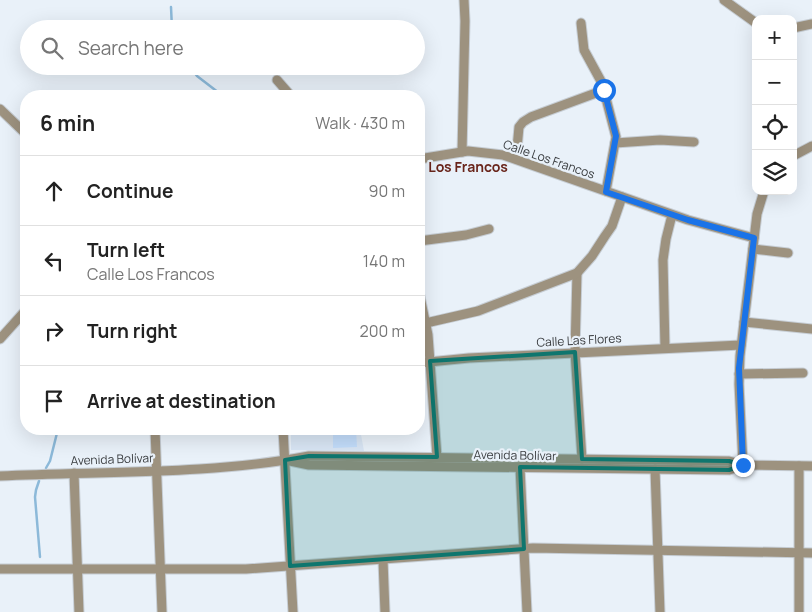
<!DOCTYPE html>
<html lang="en">
<head>
<meta charset="utf-8">
<style>
  :root { --surface:#fff; --page:#f6f6f6; --text:#222; --muted:#767676; --line:#e0e0e0 }
  body { margin:0; font-family:Manrope,sans-serif; background:var(--page); color:var(--text) }
  .controls { position:absolute; right:15px; top:15px; display:grid; overflow:hidden; border-radius:10px; box-shadow:0 5px 20px #0002 }
  .controls button { width:45px; height:45px; display:grid; place-items:center; padding:0; border:0; border-bottom:1px solid var(--line); background:var(--surface); color:var(--text); font:25px sans-serif }
  .stop { position:absolute; width:15px; height:15px; margin:-11px; border:4px solid #1a73e8; border-radius:50%; background:#fff }
  .stop.end { background:#1a73e8; border-color:#fff; box-shadow:0 1px 5px #0008 }
  .list { margin:0; padding:0; list-style:none }
  h2 { display:flex; justify-content:space-between; align-items:center; height:65px; margin:0; padding:0 20px; font-size:21px }
  h2 small { font-size:16px; font-weight:400; color:var(--muted) }
  .list li { display:grid; grid-template-columns:32px 1fr auto; gap:15px; align-items:center; box-sizing:border-box; height:70px; padding:0 20px; border-top:1px solid var(--line) }
  .list b { display:block; font-size:19px; white-space:nowrap }
  .list p { margin:0; font-size:16px; white-space:nowrap; color:var(--muted) }
  .list em { font-size:16px; font-style:normal; color:var(--muted) }
  .icon { flex:none; width:28px; height:28px; fill:none; stroke:currentColor; stroke-width:2; stroke-linecap:round; stroke-linejoin:round }
  .map { position:relative; flex:none; width:812px; height:612px; overflow:hidden }
  .search { position:absolute; background:var(--surface); box-shadow:0 5px 20px #0002; left:20px; top:20px; width:405px; height:55px; display:flex; align-items:center; gap:12px; box-sizing:border-box; padding:0 18px; border-radius:28px; color:var(--muted); font-size:19px }
  .panel { position:absolute; background:var(--surface); box-shadow:0 5px 20px #0002; left:20px; top:90px; width:405px; height:345px; border-radius:20px }
  .map>svg:first-child { display:block }
  .built { fill:#d8e5f4 }
  .garden { fill:#c2dcfa }
  .lines { fill:none; stroke-linecap:round; stroke-linejoin:round }
  .stream { stroke:#8cb9d9; stroke-width:2.5 }
  .street-casing { stroke:#c6cdd4; stroke-width:11 }
  .street { stroke:#9d927f; stroke-width:9 }
  .route { stroke:#1a73e8; stroke-width:6 }
  .marked { fill:#0f766e; fill-opacity:0.2; stroke:#0f766e; stroke-width:4; stroke-linejoin:round }
  .labels { text-anchor:middle; dominant-baseline:central; stroke-width:4.5; stroke-linejoin:round; paint-order:stroke }
  .street-label { font-size:12px; fill:#393c3f; stroke:#e9f1f9 }
  .neighbourhood-label { font-size:14px; font-weight:bold; fill:#69251b; stroke:#e9f1f9 }
</style>
</head>
<body>
<div class="map">
<svg width="812" height="612" viewBox="0 0 812 612">
  <rect width="100%" height="100%" fill="#e9f1f9"/>
  <polygon class="built" points="291,429 360,429 364,451 291,450"/>
  <polygon class="garden" points="333,429 356,429 357,447 333,448"/>
  <g class="lines">
    <g class="stream">
      <polyline points="171,7 172,29"/>
      <polyline points="190,66 197,76 223,96"/>
      <polyline points="46,468 50,461 58,429"/>
      <polyline points="39,481 36,490 35,497 40,557"/>
    </g>
    <defs>
      <g id="street">
        <polyline points="724,0 756,23"/>
        <polyline points="581,23 584,50 602,83 616,137 606,191"/>
        <polyline points="793,28 812,24"/>
        <polyline points="277,80 291,96"/>
        <polyline points="0,109 26,134"/>
        <polyline points="615,143 660,140 694,142"/>
        <polyline points="462,152 465,21 464,0"/>
        <polyline points="793,156 812,146"/>
        <polyline points="419,159 468,151 503,155 688,220 754,238"/>
        <polyline points="516,159 519,127 523,122 531,117 604,90"/>
        <polyline points="419,241 466,235 489,229"/>
        <polyline points="753,249 788,253"/>
        <polyline points="577,273 575,352 582,459"/>
        <polyline points="419,292 428,335 437,457"/>
        <polyline points="744,322 812,329"/>
        <polyline points="426,323 478,311 577,273 592,256 605,236 612,226 622,197"/>
        <polyline points="0,339 26,310"/>
        <polyline points="665,348 663,260 666,239 672,215"/>
        <polyline points="419,363 469,358 741,345"/>
        <polyline points="739,374 803,373"/>
        <polyline points="155,429 162,612"/>
        <polyline points="283,429 293,612"/>
        <polyline points="290,461 309,465 729,470 743,465"/>
        <polyline points="743,465 739,384 740,356 757,214 764,191"/>
        <polyline points="799,466 799,612"/>
        <polyline points="520,467 527,612"/>
        <polyline points="655,469 660,612"/>
        <polyline points="74,473 79,612"/>
        <path d="M0,476C101,471 210,475 309,456L729,461L743,465L812,466"/>
        <polyline points="383,560 385,612"/>
        <polyline points="0,569 246,569 533,548 812,553"/>
      </g>
    </defs>
    <use href="#street" class="street-casing"/>
    <use href="#street" class="street"/>
  </g>
  <g class="lines">
    <polyline class="route" points="604,90 616,136 606,192 688,220 754,238 739,368 743,465"/>
  </g>
  <path class="marked" d="M575,352L582,459L729,461L743,465L729,470L520,467L524,549L290,566L285,460L309,456L437,457L430,361Z"/>
  <g class="labels">
    <g class="street-label">
      <text transform="translate(549 159) rotate(19)">Calle Los Francos</text>
      <text transform="translate(579 340) rotate(-3)">Calle Las Flores</text>
      <text transform="translate(515 455) rotate(1)">Avenida Bolívar</text>
      <text transform="translate(112 459) rotate(-2)">Avenida Bolívar</text>
    </g>
    <g class="neighbourhood-label">
      <text x="468" y="166">Los Francos</text>
    </g>
  </g>
</svg>
<div class="controls">
<button>+</button>
<button>−</button>
<button><svg class="icon" aria-label="locate" viewBox="0 0 24 24"><circle cx="12" cy="12" r="6"/><path d="M12 2v4M12 18v4M2 12h4M18 12h4"/></svg></button>
<button><svg class="icon" aria-label="layers" viewBox="0 0 24 24"><path d="M12 4l9 5-9 5-9-5zM3 14l9 5 9-5"/></svg></button>
</div>
<div class="stop" style="left:604px;top:90px"></div>
<div class="stop end" style="left:743px;top:465px"></div>
<div class="search"><svg class="icon" aria-label="search" viewBox="0 0 24 24"><circle cx="10" cy="10" r="6"/><path d="M15 15l6 6"/></svg>Search here</div>
<section class="panel">
<h2>6 min<small>Walk · 430 m</small></h2>
<ul class="list">
<li><svg class="icon" aria-label="ahead" viewBox="0 0 24 24"><path d="M12 20V5M6 11l6-6 6 6"/></svg><div><b>Continue</b></div><em>90 m</em></li>
<li><svg class="icon" aria-label="left" viewBox="0 0 24 24"><path d="M17 20v-9H6M10 6l-5 5 5 5"/></svg><div><b>Turn left</b><p>Calle Los Francos</p></div><em>140 m</em></li>
<li><svg class="icon" aria-label="right" viewBox="0 0 24 24"><path d="M7 20v-9h11M14 6l5 5-5 5"/></svg><div><b>Turn right</b></div><em>200 m</em></li>
<li><svg class="icon" aria-label="arrive" viewBox="0 0 24 24"><path d="M6 21V4h12l-3 4 3 4H6"/></svg><div><b>Arrive at destination</b></div></li>
</ul>
</section>
</div>
</body>
</html>
